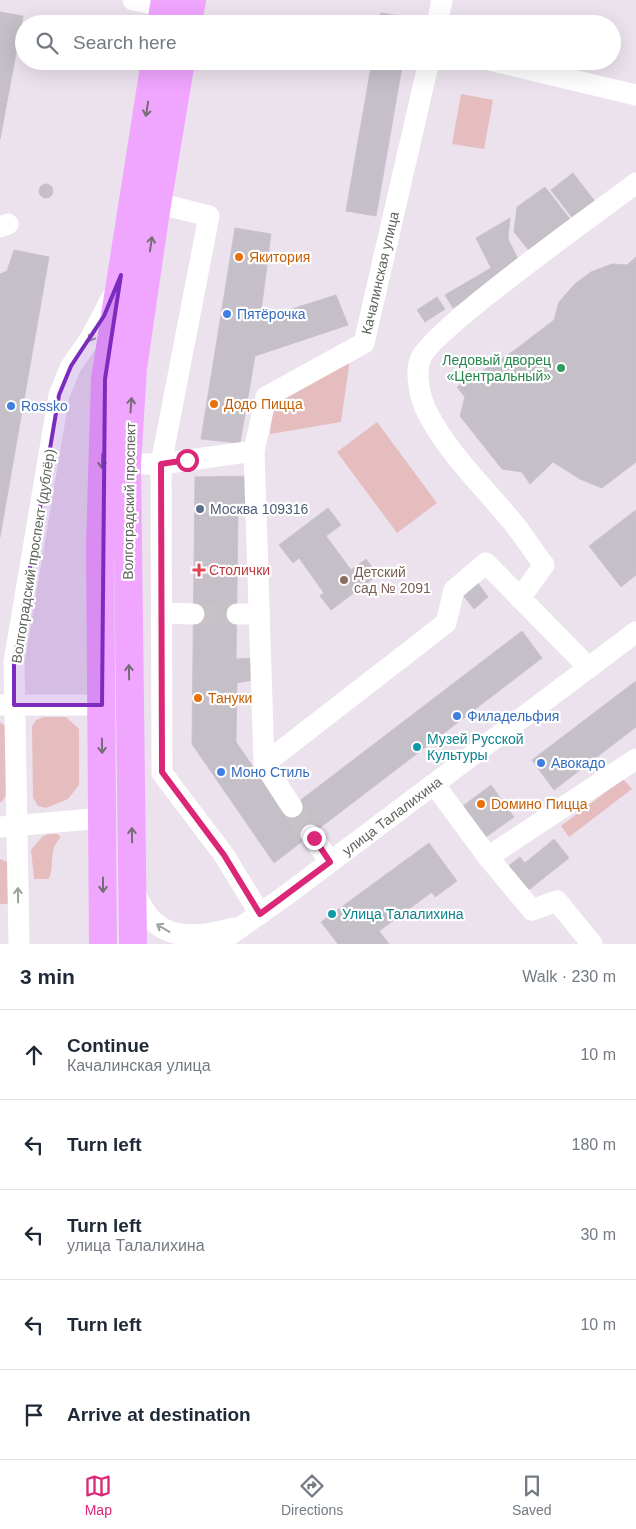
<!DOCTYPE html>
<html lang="en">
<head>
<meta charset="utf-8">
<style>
  :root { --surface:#fff; --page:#f6f6f7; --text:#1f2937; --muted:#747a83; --line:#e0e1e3; --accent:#db2777 }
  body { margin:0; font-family:Arial,sans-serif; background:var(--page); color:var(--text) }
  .stop { position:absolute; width:15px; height:15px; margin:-11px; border:4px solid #db2777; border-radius:50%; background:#fff }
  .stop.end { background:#db2777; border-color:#fff; box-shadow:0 1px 5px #0008 }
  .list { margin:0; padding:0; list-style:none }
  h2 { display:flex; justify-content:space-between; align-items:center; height:65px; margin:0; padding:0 20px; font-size:21px }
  h2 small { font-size:16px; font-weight:400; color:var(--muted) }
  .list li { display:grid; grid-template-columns:32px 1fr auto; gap:15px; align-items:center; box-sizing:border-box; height:90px; padding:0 20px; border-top:1px solid var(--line) }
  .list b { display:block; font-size:19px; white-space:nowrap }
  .list p { margin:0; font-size:16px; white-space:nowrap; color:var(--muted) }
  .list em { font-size:16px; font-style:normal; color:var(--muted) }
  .icon { flex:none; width:28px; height:28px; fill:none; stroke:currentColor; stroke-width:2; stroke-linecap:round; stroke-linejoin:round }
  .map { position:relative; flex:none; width:636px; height:944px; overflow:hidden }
  .search { position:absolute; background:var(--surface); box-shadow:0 5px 20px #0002; left:15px; right:15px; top:15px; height:55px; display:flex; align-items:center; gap:12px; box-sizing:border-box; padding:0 18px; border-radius:28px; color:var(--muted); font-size:19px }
  .sheet { height:515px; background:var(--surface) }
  nav { display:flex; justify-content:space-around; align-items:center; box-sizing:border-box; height:70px; border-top:1px solid var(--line); background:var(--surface); font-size:14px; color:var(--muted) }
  nav a { display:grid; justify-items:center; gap:2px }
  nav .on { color:var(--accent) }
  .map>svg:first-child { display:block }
  .green { fill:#e6bdbe }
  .building { fill:#c5bfc8; stroke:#ccc0d2 }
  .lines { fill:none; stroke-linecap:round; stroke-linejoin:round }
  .minor-tunnel { stroke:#c8c2c8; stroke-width:21; stroke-dasharray:21 11; stroke-linecap:butt }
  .minor { stroke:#fff; stroke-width:21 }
  .major { stroke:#f0a5ff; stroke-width:28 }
  .oneway { stroke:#746d73 }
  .oneway2 { stroke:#9ea19c }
  .route { stroke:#db2777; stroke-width:6 }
  .marked { fill:#7b2cbf; fill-opacity:0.2; stroke:#7b2cbf; stroke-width:4; stroke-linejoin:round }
  .food-dot { fill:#e8710a; stroke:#fff; stroke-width:2 }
  .shop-dot { fill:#3f7fe0; stroke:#fff; stroke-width:2 }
  .leisure-dot { fill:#2e9e5b; stroke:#fff; stroke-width:2 }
  .service-dot { fill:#5c6f8a; stroke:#fff; stroke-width:2 }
  .health-dot { fill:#e0444e; stroke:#fff; stroke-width:2 }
  .education-dot { fill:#8d6e63; stroke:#fff; stroke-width:2 }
  .culture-dot { fill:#0f9aa8; stroke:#fff; stroke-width:2 }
  .labels { text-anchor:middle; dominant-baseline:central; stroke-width:4.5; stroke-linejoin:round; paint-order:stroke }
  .food-label { font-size:14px; fill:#c56008; stroke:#fff; text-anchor:start }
  .street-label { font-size:14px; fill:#5e635a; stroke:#fff }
  .shop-label { font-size:14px; fill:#366cbe; stroke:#fff; text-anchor:start }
  .leisure-label { font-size:14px; fill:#27864d; stroke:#fff; text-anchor:end }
  .service-label { font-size:14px; fill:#4e5e75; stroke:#fff; text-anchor:start }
  .health-label { font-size:14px; fill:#be3a42; stroke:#fff; text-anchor:start }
  .education-label { font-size:14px; fill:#785e54; stroke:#fff; text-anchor:start }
  .culture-label { font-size:14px; fill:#0d838f; stroke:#fff; text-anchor:start }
</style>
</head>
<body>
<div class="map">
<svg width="636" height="944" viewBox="0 0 636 944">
  <rect width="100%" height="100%" fill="#ebe2ed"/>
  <g class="green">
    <polygon points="461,94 493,100 484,149 452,144"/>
    <polygon points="350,359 341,422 270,434 274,400"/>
    <polygon points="377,422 437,503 397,533 337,452"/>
    <polygon points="44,717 66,717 79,729 79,785 68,799 46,808 38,806 33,798 32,727 36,720"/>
    <path d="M0,722L5,726C6,744 15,793 0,803Z"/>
    <polygon points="623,779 632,789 569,837 561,826"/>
    <path d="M48,834H57L61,837C48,849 55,864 49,879H34L31,850L42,837Z"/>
    <polygon points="0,859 10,863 13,904 0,904"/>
  </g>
  <g class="building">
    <polygon points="0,12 23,16 0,139"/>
    <polygon points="381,13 411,18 410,24 379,24"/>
    <polygon points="372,61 403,61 376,216 346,211"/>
    <polygon points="573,173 600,208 578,225 551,190"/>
    <circle cx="46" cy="191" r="7"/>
    <polygon points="545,187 576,227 536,259 514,232 517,207"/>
    <polygon points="510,218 508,239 522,267 453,308 445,295 491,268 476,238"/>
    <polygon points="235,228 271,234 260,319 336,295 348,325 255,356 240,443 201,439"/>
    <polygon points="14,250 49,257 0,537 0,274 7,271"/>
    <polygon points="636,257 636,462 602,488 580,479 553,462 530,484 522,472 502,469 460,416 465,397 457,387 515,350 554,320 559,302 575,284 591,272 612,264 627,265"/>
    <polygon points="437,297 445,309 425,322 417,310"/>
    <polygon points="252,476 250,508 238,510 236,659 254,658 253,680 237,683 236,742 304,840 274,863 192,744 195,477"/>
    <polygon points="328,508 341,525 326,536 351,570 366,559 378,575 331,610 320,596 324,593 299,558 293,563 279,545"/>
    <polygon points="636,510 636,575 621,587 589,546"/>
    <polygon points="478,583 488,597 474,609 463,595"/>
    <polygon points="522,631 542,658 304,840 285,812"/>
    <polygon points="636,681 636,727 554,790 532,760"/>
    <polygon points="491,785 514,817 486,837 463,806"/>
    <polygon points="554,839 569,858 526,892 506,868 520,857 525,863"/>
    <polygon points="429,843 457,881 435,897 432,892 379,931 389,944 338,944 321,922"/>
  </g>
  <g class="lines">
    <g class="minor-tunnel">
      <polyline points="194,614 237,614"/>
      <polyline points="292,807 311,835"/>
    </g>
    <g class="minor">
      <polyline points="133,0 164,6"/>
      <polyline points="437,24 442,0"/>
      <polyline points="493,61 636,95"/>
      <polyline points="157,203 209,216 161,464 162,773 224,855 260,914"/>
      <polyline points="0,227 8,224"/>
      <polyline points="254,451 264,764 292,807"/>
      <polyline points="127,464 161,464 254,451 266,397 364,343 429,61"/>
      <path d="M520,598L544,565C534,552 525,538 515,525C485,488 449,455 427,412C420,398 415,374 420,360C428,332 602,209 636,183"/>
      <polyline points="163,613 194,614"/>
      <polyline points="237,614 259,614"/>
      <polyline points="0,705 102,705"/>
      <polyline points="264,764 446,623 454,590 486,563 589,668"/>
      <polyline points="434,784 488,857 532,910 557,901 592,944"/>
      <polyline points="0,827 103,818"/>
      <polyline points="311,835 330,862"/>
      <polyline points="488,857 636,759"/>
      <path d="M134,888C151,940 186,941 233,928"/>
      <polyline points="19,944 14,662 59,395 71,366 90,339 112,297"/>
      <polyline points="217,944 285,896 636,632"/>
    </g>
    <g class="major">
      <polyline points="161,24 165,0"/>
      <polyline points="188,24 192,0"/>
      <polyline points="103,944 100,546 105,379 155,61"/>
      <polyline points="133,944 127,464 133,368 155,217 181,61"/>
    </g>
  </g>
  <defs><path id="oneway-shaft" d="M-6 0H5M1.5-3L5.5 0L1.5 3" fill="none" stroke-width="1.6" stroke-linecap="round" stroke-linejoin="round" transform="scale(1.25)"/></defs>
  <g class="oneway">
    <use href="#oneway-shaft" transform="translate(147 109) rotate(99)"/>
    <use href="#oneway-shaft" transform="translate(151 244) rotate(-82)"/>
    <use href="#oneway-shaft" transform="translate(131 405) rotate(-86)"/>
    <use href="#oneway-shaft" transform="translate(102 461) rotate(92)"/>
    <use href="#oneway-shaft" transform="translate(129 672) rotate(-91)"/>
    <use href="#oneway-shaft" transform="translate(102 746) rotate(89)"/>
    <use href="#oneway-shaft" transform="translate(132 835) rotate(-91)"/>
    <use href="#oneway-shaft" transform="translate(103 885) rotate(90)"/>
  </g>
  <g class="oneway2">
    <use href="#oneway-shaft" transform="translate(93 335) rotate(121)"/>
    <use href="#oneway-shaft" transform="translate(18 895) rotate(-91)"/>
    <use href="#oneway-shaft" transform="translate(163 928) rotate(-149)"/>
  </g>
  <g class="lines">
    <polyline class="route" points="187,460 161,464 162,772 224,855 260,914 330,862 314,838"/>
  </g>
  <path class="marked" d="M121,275L105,379L102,705H14V662L59,395L71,366L104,316Z"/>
  <g class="food-dot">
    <circle cx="239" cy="257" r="5"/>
    <circle cx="214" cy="404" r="5"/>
    <circle cx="198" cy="698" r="5"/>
    <circle cx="481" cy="804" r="5"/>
  </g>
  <g class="shop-dot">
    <circle cx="227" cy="314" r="5"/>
    <circle cx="11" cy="406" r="5"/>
    <circle cx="457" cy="716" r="5"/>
    <circle cx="541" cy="763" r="5"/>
    <circle cx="221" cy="772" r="5"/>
  </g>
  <circle class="leisure-dot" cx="561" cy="368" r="5"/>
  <circle class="service-dot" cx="200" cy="509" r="5"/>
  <path class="health-dot" d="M196.5 562.5h5v5h5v5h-5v5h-5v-5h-5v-5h5z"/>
  <circle class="education-dot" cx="344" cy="580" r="5"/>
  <g class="culture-dot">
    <circle cx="417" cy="747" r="5"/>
    <circle cx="332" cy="914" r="5"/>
  </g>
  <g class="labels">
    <g class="food-label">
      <text x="249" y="257">Якитория</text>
      <text x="224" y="404">Додо Пицца</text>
      <text x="208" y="698">Тануки</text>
      <text x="491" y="804">Dомино Пицца</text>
    </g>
    <g class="street-label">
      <text transform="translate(380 273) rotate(-77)">Качалинская улица</text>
      <text transform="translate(129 501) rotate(-89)">Волгоградский проспект</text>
      <text transform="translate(33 556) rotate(-81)">Волгоградский проспект (дублёр)</text>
      <text transform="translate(392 816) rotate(-37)">улица Талалихина</text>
    </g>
    <g class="shop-label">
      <text x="237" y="314">Пятёрочка</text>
      <text x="21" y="406">Rossko</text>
      <text x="467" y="716">Филадельфия</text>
      <text x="551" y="763">Авокадо</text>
      <text x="231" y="772">Моно Стиль</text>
    </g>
    <g class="leisure-label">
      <text x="551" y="360">Ледовый дворец<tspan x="551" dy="16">«Центральный»</tspan></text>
    </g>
    <g class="service-label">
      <text x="210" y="509">Москва 109316</text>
    </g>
    <g class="health-label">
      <text x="209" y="570">Столички</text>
    </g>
    <g class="education-label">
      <text x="354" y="572">Детский<tspan x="354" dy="16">сад № 2091</tspan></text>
    </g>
    <g class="culture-label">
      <text x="427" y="739">Музей Русской<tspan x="427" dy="16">Культуры</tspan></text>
      <text x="342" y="914">Улица Талалихина</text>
    </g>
  </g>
</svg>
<div class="stop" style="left:187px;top:460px"></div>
<div class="stop end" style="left:314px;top:838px"></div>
<div class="search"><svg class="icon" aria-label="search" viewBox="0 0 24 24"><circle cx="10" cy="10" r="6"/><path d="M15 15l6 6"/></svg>Search here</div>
</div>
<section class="sheet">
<h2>3 min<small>Walk · 230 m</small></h2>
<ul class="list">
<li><svg class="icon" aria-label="ahead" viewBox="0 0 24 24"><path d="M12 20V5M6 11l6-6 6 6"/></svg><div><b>Continue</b><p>Качалинская улица</p></div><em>10 m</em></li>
<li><svg class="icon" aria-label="left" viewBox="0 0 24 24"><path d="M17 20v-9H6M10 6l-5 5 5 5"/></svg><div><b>Turn left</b></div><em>180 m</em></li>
<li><svg class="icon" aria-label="left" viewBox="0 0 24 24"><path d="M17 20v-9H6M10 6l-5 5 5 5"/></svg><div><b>Turn left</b><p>улица Талалихина</p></div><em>30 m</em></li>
<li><svg class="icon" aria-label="left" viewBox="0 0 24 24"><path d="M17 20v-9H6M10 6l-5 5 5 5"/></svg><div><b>Turn left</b></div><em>10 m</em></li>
<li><svg class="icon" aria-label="arrive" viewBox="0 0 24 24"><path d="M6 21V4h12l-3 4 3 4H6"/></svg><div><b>Arrive at destination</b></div></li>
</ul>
</section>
<nav>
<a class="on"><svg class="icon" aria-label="map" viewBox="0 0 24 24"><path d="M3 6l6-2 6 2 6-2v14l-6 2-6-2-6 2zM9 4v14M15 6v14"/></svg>Map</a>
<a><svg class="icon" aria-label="directions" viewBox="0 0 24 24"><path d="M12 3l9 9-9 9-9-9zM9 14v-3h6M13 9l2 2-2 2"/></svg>Directions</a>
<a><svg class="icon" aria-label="saved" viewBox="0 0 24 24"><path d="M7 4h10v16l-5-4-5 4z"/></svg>Saved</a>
</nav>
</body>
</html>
